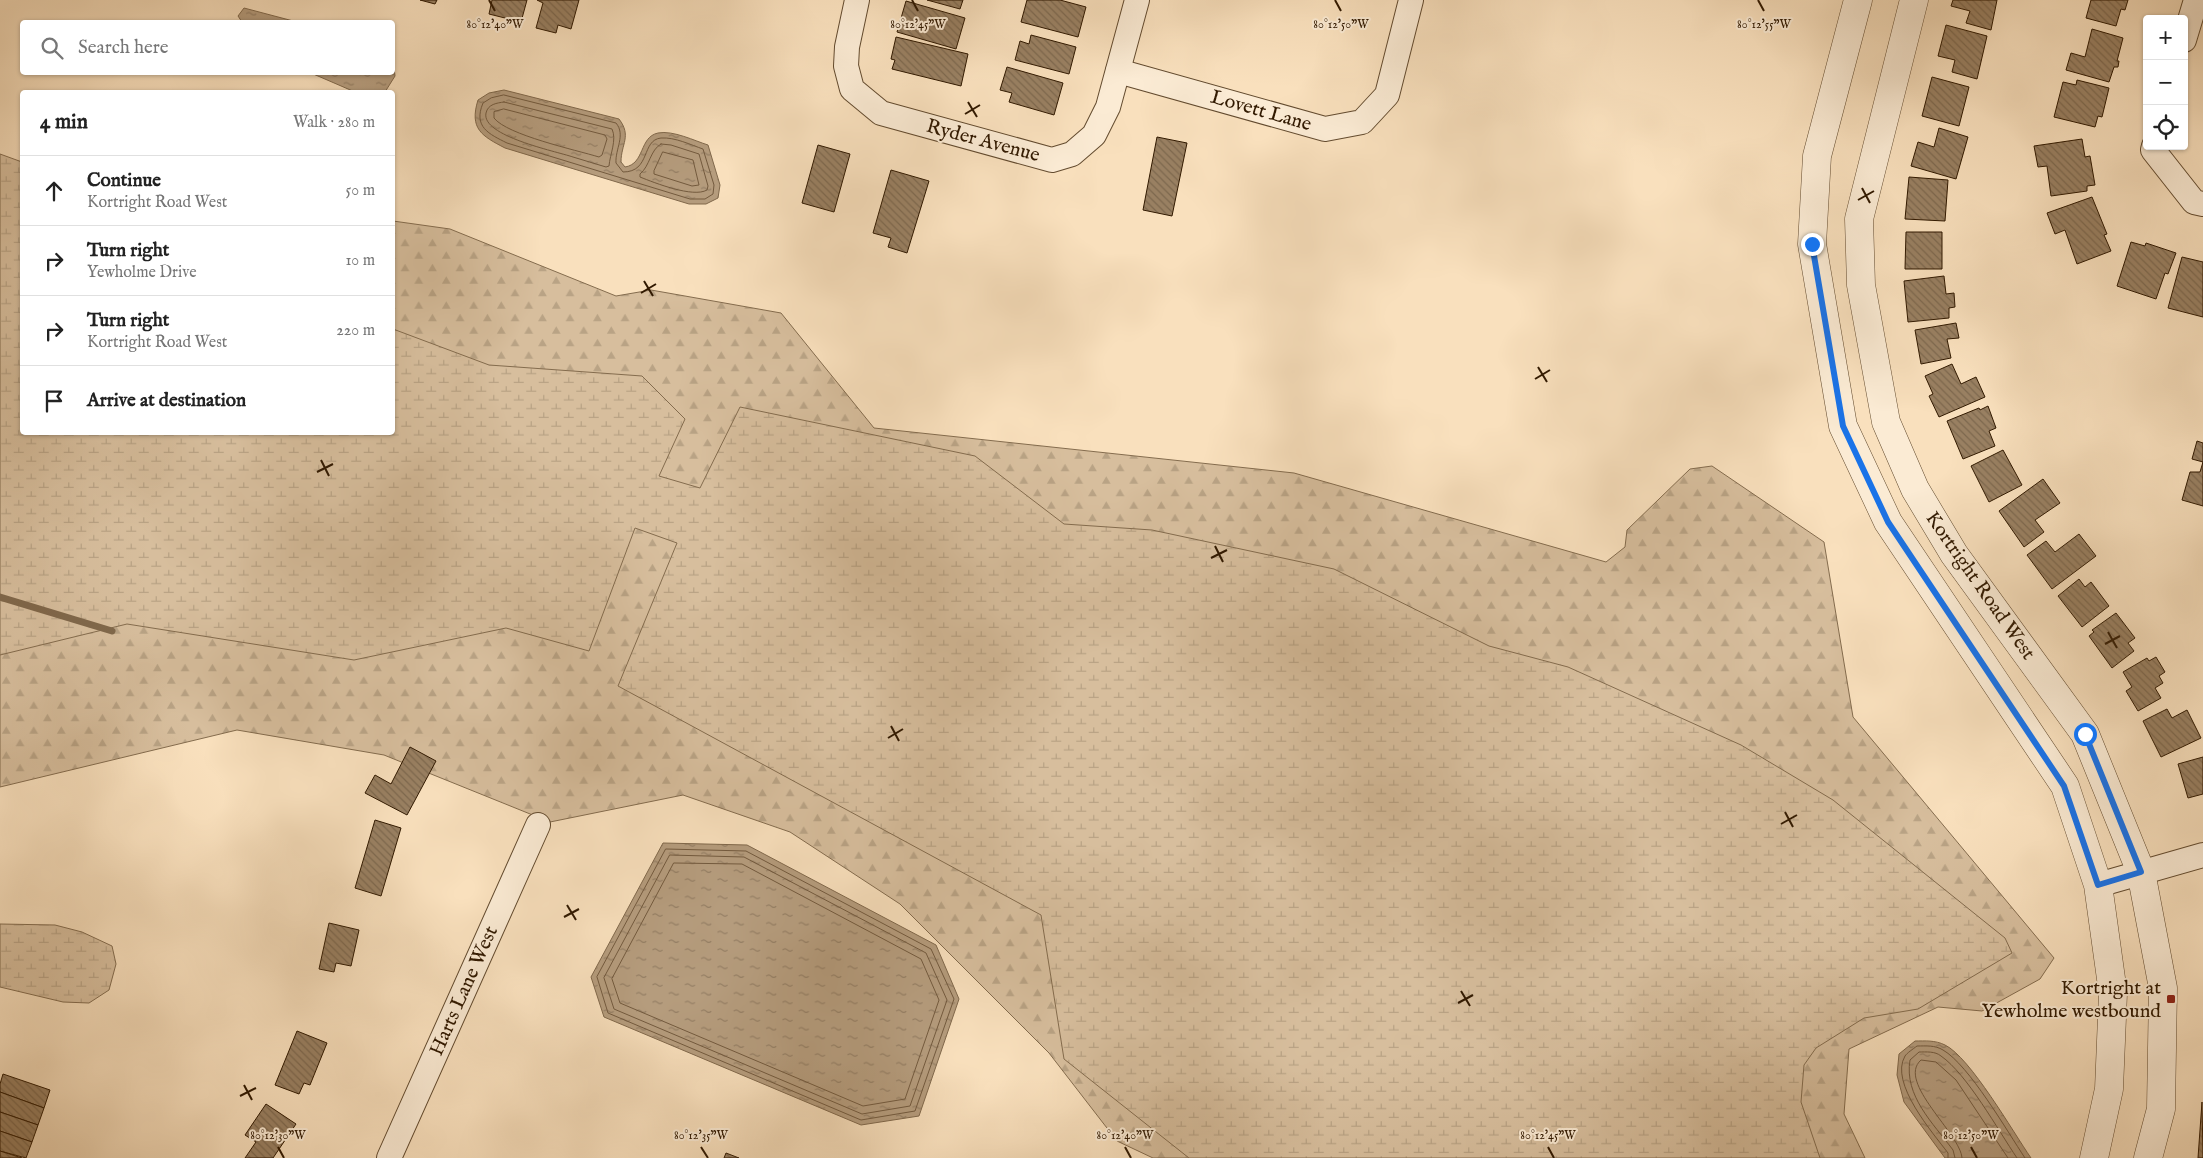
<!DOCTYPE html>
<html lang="en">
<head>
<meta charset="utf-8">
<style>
  :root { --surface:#fff; --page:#f6f6f6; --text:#222; --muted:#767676; --line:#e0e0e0 }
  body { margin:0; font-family:"IM FELL English",serif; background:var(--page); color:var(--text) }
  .controls { position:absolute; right:15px; top:15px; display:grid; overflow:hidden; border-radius:5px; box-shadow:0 1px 4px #0004 }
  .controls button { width:45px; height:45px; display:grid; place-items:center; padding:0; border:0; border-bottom:1px solid var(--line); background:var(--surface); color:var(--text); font:25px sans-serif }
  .stop { position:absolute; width:15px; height:15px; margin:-11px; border:4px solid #1a73e8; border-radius:50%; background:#fff }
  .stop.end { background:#1a73e8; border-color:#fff; box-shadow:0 1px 5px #0008 }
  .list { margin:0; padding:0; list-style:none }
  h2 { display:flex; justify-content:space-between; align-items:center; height:65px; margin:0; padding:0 20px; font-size:21px }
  h2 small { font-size:16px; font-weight:400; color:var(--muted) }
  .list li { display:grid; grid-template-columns:32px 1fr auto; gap:15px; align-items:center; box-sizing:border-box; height:70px; padding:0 20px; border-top:1px solid var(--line) }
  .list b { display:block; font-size:19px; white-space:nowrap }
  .list p { margin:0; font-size:16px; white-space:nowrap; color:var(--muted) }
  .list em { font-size:16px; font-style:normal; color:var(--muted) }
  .icon { flex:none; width:28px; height:28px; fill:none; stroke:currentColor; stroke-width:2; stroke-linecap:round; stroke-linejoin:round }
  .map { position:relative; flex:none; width:2203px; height:1158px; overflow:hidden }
  .search { position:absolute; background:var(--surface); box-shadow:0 1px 4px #0004; left:20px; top:20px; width:375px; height:55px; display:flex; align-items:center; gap:12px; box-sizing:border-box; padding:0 18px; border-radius:5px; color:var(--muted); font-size:19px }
  .panel { position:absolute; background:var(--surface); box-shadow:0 1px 4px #0004; left:20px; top:90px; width:375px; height:345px; border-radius:5px }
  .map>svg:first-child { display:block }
  .forest { fill:url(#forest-firs); stroke:#846c4e }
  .wetland { fill:url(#wetland-marsh); stroke:#846c4e }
  .water { fill:url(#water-ripples); stroke:#80684b }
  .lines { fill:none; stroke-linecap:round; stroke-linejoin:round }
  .shore { stroke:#735a3e; stroke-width:1 }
  .stream { stroke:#80684b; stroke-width:7 }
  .building { fill:url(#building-back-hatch); stroke:#311900 }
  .minor-casing { stroke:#634b2f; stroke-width:26 }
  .tertiary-casing { stroke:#634b2f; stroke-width:29 }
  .minor { stroke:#fbebd4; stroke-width:24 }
  .tertiary { stroke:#fbebd4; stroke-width:28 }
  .route { stroke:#1a73e8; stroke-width:6 }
  .ticks { fill:none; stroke:#311900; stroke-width:2 }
  .poi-dot { fill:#8f2418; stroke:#fbebd4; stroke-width:2 }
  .labels { text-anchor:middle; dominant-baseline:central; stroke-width:4; stroke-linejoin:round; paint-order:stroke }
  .street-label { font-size:20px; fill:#311900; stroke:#fbebd4 }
  .poi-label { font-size:20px; fill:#311900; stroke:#fbebd4; text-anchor:end }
  .ticks-label { font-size:12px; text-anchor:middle; fill:#311900; stroke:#fbebd4; stroke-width:4; stroke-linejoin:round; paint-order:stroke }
</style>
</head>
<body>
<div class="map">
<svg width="2203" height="1158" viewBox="0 0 2203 1158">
  <defs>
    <pattern id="forest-firs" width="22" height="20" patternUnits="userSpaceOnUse" patternTransform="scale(1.25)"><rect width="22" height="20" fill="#d7be9d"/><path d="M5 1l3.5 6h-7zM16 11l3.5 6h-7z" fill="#b9a385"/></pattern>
    <pattern id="wetland-marsh" width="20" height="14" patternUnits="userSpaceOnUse" patternTransform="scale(1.25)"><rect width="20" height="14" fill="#d7be9d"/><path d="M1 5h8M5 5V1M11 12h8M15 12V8" fill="none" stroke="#b9a385"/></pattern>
    <pattern id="water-ripples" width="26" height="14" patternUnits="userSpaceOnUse" patternTransform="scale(1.25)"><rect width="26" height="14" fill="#b59c7d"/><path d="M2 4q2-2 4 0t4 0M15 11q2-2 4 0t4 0" fill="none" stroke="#947e64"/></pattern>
    <pattern id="building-back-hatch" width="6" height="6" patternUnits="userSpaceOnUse" patternTransform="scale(1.25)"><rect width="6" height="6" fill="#998062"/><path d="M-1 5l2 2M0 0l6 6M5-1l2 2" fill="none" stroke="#7d684e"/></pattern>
  </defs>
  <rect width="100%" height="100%" fill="#f9e0bd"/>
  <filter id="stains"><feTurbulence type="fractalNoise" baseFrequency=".004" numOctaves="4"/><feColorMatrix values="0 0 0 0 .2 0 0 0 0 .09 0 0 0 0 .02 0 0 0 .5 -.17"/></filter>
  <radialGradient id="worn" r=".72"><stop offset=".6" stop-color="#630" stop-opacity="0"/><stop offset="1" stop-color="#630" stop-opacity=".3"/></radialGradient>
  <polygon class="forest" points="0,156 22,432 392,432 393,221 450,229 616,296 651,290 781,313 874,428 1294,473 1606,562 1625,547 1627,530 1690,469 1712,466 1824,542 1853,717 2054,958 2040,979 1982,1011 1938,1007 1849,1049 1844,1114 1865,1158 1153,1158 1117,1141 1049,1053 900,904 790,832 683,795 550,822 384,755 237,730 0,787"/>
  <g class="wetland">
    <polygon points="0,154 22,162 22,432 392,432 393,329 489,365 642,376 685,419 659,476 700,488 740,407 975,456 1064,524 1152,530 1334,569 1489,646 1568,667 1741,745 1833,800 2005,938 2012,953 1918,1009 1864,1018 1816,1048 1804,1065 1801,1102 1820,1158 1189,1158 1064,1059 1041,915 618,686 677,543 635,528 589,651 506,628 354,660 127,624 0,655"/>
    <polygon points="0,924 55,925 82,932 112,946 116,964 109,990 89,1003 63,1002 0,987"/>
  </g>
  <g class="water">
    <polygon points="244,8 297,22 242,22 238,16"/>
    <polygon points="393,59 395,76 385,92 355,92 311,73 392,72"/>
    <path d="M504,90L619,119C632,136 621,144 621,162L625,167C645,164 639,137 658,133C673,130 695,141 708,145L720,185L718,198L706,204H689L505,148C482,136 469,129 478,100L489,93Z"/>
    <polygon points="663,843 747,845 936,945 959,999 919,1116 861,1125 604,1017 591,977"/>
    <path d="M1915,1041C1925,1041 1935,1040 1945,1045C1970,1057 2013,1132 2031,1158H1945L1904,1102L1897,1075L1899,1054Z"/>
  </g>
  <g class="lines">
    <g class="shore">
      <path d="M504,95L616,123C626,135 615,149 616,163L623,172C651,172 641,140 661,138C675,137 691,145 703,149L714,185L713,194L705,199H690L507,143C489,134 473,127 483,103L491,98Z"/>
      <path d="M504,102L612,129C617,140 610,154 609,166L606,167C595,164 584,160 573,157C555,151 481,136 486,113C488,104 497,103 504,102Z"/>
      <path d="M504,109L605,135L607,139L602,155L599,157C576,150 507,135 494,118V112Z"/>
      <path d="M661,144L671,145L699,154L708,186L707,190C693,198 655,183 640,177V174C650,166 650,150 661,144Z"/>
      <polygon points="663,152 693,160 699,185 692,186 654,174 654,171"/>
      <polygon points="666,849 746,851 931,949 954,999 915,1111 861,1120 608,1013 597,977"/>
      <polygon points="670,855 744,857 926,953 947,1000 910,1106 862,1114 614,1009 604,978"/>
      <polygon points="674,863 742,864 921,959 939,1000 905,1099 863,1106 620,1003 612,979"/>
      <path d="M1948,1158V1153C1933,1133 1889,1083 1905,1056C1907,1053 1913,1049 1917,1046C1926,1046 1935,1045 1943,1050C1969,1065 2007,1131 2025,1158"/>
      <path d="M1955,1158L1953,1150C1933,1123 1904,1096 1910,1060L1919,1052C1926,1052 1935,1051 1941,1056C1967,1074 1998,1130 2017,1158"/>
      <path d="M1962,1158C1961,1134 1896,1082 1921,1060L1936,1062L1956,1080L2008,1158"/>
    </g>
    <polyline class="stream" points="0,597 112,631"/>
  </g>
  <g class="building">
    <polygon points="420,0 437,0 435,4"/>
    <polygon points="492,0 527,0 521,22 489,14"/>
    <polygon points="537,0 579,0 571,29 558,25 556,33 536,28 543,3"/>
    <polygon points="927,0 963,0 960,9"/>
    <polygon points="1027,0 1060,0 1086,7 1078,37 1021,22"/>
    <polygon points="1953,0 1997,0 1991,30 1966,23 1970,11 1951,6"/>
    <polygon points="2091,0 2128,0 2125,10 2121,9 2116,26 2086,18"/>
    <polygon points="906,1 965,18 956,49 897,32"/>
    <polygon points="1946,25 1987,36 1977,79 1952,72 1955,60 1938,56"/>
    <polygon points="2092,29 2123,38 2117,61 2119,61 2118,67 2114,67 2109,82 2066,70 2071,53 2085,57"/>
    <polygon points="1031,35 1076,47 1069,74 1015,60 1020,41 1029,44"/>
    <polygon points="896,37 968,54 961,86 892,69 895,60 891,59"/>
    <polygon points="1007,67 1063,83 1054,115 1009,102 1012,93 1000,90"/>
    <polygon points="1932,77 1969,87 1959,126 1922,116"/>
    <polygon points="2077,80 2109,88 2102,117 2098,116 2095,127 2054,117 2063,82 2076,85"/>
    <polygon points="1939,128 1968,137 1956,179 1911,166 1918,142 1934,147"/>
    <polygon points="1157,137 1187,143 1172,216 1143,210"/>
    <polygon points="2082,139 2085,157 2090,156 2095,185 2087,186 2087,191 2051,196 2047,166 2038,167 2034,146"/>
    <polygon points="818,145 850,154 834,212 802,203"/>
    <polygon points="891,170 929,181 907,253 888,247 891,238 873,233"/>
    <polygon points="1909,177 1948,180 1945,221 1905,219"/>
    <polygon points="2092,197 2107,234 2104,235 2111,251 2077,264 2065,230 2055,234 2047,213"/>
    <polygon points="1906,232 1942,232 1942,269 1905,269"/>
    <polygon points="2131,242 2145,246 2146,243 2176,253 2168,274 2165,273 2156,299 2117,286"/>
    <polygon points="2182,257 2203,262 2203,317 2168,308"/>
    <polygon points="1944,276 1946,294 1954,293 1955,307 1949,308 1949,318 1908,322 1904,281"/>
    <polygon points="1956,323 1959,338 1947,339 1951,358 1921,364 1915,330"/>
    <polygon points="1952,364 1961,384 1976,377 1985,397 1939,417 1929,396 1933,394 1925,376"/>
    <polygon points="1988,406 1996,428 1989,431 1995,446 1963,459 1947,421 1979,408 1980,410"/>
    <polygon points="2197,441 2203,443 2203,462 2192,459"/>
    <polygon points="2003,450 2022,485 1989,502 1971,466"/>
    <polygon points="2203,462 2203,506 2182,500 2190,472 2200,472"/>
    <polygon points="2043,479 2060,503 2035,520 2044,532 2024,547 1999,511"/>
    <polygon points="2079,534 2096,556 2052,589 2027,555 2046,541 2055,552"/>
    <polygon points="2079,579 2085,587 2091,582 2109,606 2082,627 2058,596"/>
    <polygon points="2116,613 2135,638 2128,643 2134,651 2112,668 2089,636 2094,632 2092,630"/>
    <polygon points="2156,657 2165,672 2159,676 2163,683 2155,688 2161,698 2138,711 2126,691 2132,687 2123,672 2147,658 2149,661"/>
    <polygon points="2167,709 2172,718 2187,710 2201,738 2161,757 2143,721"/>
    <polygon points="410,747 436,761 407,815 365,793 375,775 391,784"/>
    <polygon points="2203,757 2203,794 2188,798 2178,764"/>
    <polygon points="375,820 401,828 381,896 355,888"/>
    <polygon points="329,923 359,930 351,966 336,963 334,972 319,969"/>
    <polygon points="297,1031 327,1043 310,1085 304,1083 299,1094 275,1085"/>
    <polygon points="3,1074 50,1090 44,1108 0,1092 0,1084"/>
    <polygon points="0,1092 44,1108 38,1125 0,1112"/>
    <polygon points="2202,1102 2203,1158 2198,1158"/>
    <polygon points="266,1104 296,1124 273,1158 245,1158 256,1142 245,1135"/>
    <polygon points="0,1112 38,1125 32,1142 0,1131"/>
    <polygon points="0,1131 32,1142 26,1158 0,1151"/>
    <polygon points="0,1151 22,1158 0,1158"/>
    <polygon points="726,1153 739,1158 724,1158"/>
  </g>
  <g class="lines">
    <defs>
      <g id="minor">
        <polyline points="857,0 847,47 846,66 852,89 881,113 1052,160 1072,154 1094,135 1108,107 1137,0"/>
        <polyline points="2184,40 2196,0"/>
        <polyline points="1118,71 1325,129 1362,122 1387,95 1411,0"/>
        <polyline points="2154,146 2153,150 2194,202 2203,204"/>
        <polyline points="2098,885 2203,855"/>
        <polyline points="389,1158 538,825"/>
      </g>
      <g id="tertiary">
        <polyline points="1858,0 1817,156 1812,244 1843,426 1888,522 2065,786 2098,885 2113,993 2109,1089 2094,1158"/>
        <polyline points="1914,0 1859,219 1861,285 1886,422 1915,489 1954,554 2085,734 2141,872 2163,988 2161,1109 2148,1158"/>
      </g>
    </defs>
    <use href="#minor" class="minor-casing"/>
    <use href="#tertiary" class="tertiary-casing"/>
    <use href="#minor" class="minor"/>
    <use href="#tertiary" class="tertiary"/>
  </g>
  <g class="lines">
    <polyline class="route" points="1812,244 1843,426 1888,522 2064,786 2098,885 2141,872 2085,734"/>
  </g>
  <path class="ticks" d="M489,0L495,11M912,0L918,11M1335,0L1341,11M1758,0L1764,11M968,102L977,117M965,114L980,105M1862,188L1870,203M1858,200L1874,191M644,281L653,296M641,293L656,284M1538,367L1547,382M1535,379L1550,370M321,460L329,476M317,472L333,464M1215,546L1223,562M1211,558L1227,550M2108,632L2117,648M2105,644L2120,636M891,726L899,741M888,738L903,729M1785,812L1793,827M1781,824L1797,815M567,905L576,920M564,917L579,909M1461,991L1470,1006M1458,1003L1473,995M244,1085L252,1100M240,1096L256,1088M278,1147L284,1158M701,1147L708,1158M1125,1147L1131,1158M1548,1147L1554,1158M1971,1147L1977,1158"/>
  <rect class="poi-dot" x="2166" y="994" width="10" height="10" rx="2.5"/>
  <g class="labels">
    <g class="street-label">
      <text transform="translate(1261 111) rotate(16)">Lovett Lane</text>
      <text transform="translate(983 141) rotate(15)">Ryder Avenue</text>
      <text transform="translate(1980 586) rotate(55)">Kortright Road West</text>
      <text transform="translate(464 991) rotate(-66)">Harts Lane West</text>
    </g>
    <g class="poi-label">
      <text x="2161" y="988">Kortright at<tspan x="2161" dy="23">Yewholme westbound</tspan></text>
    </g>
  </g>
  <g class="ticks-label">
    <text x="495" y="28">80°12'40"W</text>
    <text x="918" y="28">80°12'45"W</text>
    <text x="1341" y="28">80°12'50"W</text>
    <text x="1764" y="28">80°12'55"W</text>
    <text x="278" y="1139">80°12'30"W</text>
    <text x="701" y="1139">80°12'35"W</text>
    <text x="1125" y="1139">80°12'40"W</text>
    <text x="1548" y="1139">80°12'45"W</text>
    <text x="1971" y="1139">80°12'50"W</text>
  </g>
  <rect width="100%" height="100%" filter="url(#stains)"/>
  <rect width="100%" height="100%" fill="url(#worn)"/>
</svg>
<div class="controls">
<button>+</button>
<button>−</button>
<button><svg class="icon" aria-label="locate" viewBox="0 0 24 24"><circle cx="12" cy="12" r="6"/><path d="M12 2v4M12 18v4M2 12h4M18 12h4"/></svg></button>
</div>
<div class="stop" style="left:2085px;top:734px"></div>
<div class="stop end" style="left:1812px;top:244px"></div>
<div class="search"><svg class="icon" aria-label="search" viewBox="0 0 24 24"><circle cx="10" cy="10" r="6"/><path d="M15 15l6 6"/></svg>Search here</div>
<section class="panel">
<h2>4 min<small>Walk · 280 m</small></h2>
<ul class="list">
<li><svg class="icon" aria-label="ahead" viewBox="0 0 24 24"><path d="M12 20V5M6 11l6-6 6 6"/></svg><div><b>Continue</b><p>Kortright Road West</p></div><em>50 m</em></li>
<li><svg class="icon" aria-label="right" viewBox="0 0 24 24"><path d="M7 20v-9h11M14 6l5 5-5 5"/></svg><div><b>Turn right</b><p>Yewholme Drive</p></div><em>10 m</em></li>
<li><svg class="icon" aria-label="right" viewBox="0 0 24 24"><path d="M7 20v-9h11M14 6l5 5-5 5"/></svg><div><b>Turn right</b><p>Kortright Road West</p></div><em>220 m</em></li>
<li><svg class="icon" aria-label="arrive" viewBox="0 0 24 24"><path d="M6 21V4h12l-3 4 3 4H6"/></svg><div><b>Arrive at destination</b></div></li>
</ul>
</section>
</div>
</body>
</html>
